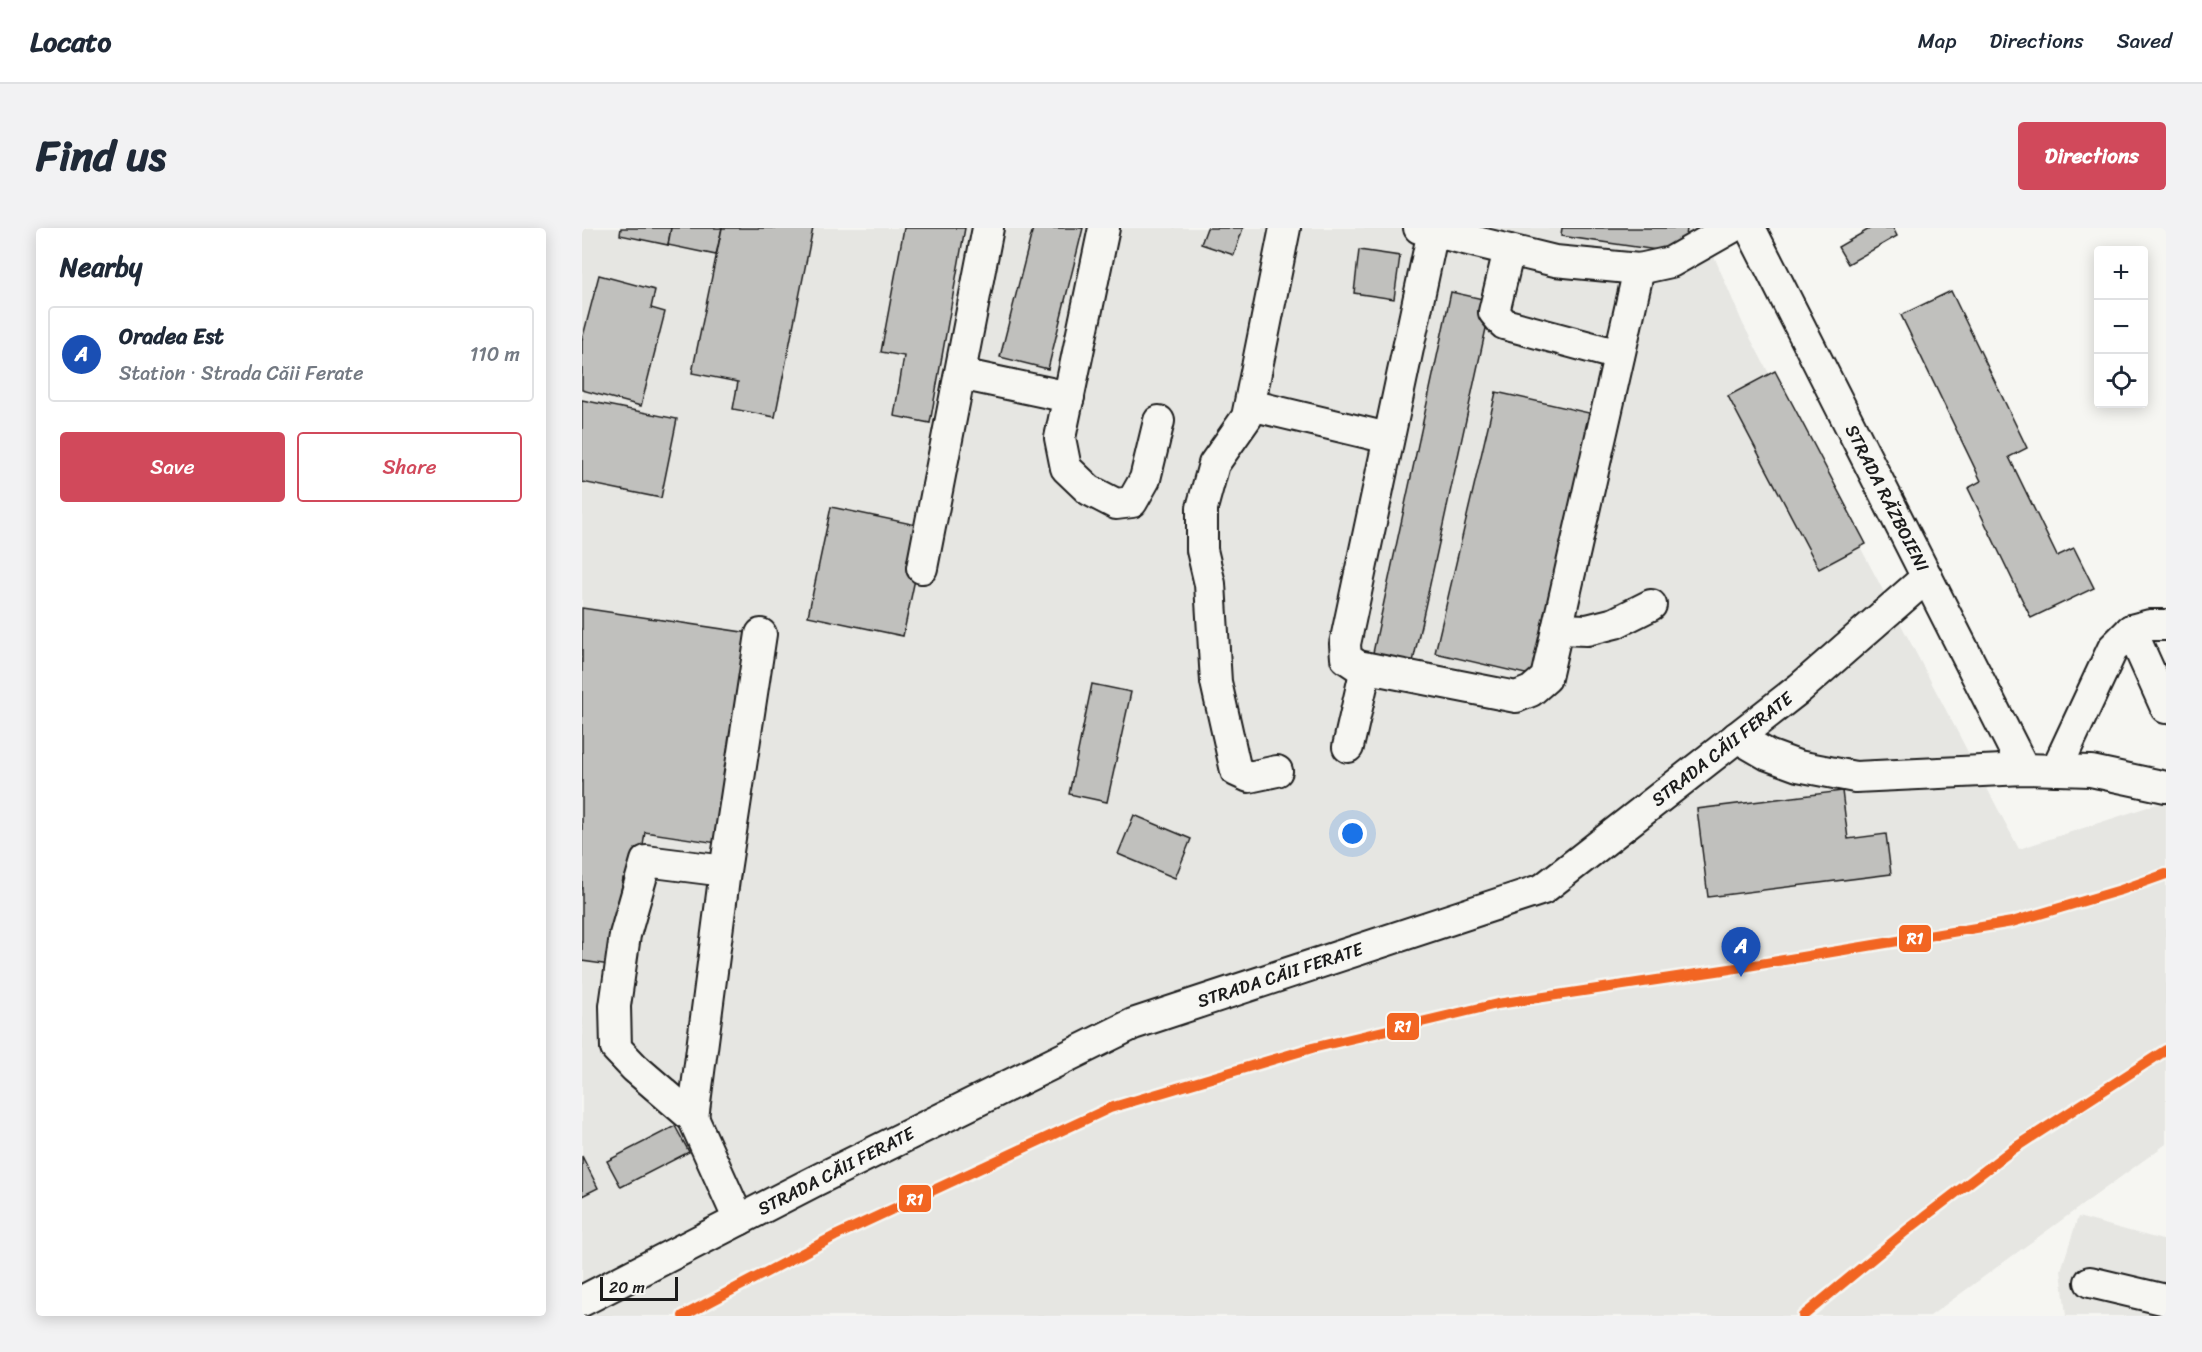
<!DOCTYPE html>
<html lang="en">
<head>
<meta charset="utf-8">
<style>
  :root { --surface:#fff; --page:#f2f2f3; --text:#1f2937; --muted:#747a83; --line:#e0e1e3; --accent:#d1495b }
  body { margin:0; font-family:Sriracha,sans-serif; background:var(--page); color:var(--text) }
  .controls { position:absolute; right:18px; top:18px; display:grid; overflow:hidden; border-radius:6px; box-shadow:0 3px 15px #0003 }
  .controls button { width:54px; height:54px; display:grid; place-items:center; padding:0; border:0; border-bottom:2px solid var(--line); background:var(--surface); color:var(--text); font:30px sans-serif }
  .scale { position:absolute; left:18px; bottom:15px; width:78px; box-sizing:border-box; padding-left:6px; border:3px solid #1c1c1c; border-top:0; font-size:16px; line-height:21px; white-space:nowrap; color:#1c1c1c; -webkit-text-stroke:4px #f6f6f2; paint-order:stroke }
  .you { position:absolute; left:771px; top:606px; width:21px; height:21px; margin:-15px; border:4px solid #fff; border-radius:50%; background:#1a73e8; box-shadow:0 0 0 9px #1a73e833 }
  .badge { display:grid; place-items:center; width:39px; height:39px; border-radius:50%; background:var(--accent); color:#fff; font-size:20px; font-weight:700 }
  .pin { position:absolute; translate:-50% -50px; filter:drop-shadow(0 2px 3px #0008) }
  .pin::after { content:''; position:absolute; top:32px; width:21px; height:18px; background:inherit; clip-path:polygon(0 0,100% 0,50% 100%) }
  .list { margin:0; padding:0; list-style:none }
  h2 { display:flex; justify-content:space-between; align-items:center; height:78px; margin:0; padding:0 24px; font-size:26px }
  h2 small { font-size:20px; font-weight:400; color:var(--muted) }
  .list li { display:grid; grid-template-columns:39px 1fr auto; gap:18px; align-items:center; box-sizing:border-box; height:96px; margin:0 12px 12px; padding:0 12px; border:2px solid var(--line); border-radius:6px }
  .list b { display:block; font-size:22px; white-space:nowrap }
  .list p { margin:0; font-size:20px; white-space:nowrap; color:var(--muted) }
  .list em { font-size:20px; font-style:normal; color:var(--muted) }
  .actions { display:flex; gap:12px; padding:18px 24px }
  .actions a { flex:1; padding:14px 0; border:2px solid var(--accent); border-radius:6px; text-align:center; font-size:21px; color:var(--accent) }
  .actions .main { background:var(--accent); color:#fff }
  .icon { flex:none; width:33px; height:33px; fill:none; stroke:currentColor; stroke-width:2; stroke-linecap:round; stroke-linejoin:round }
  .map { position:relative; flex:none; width:1584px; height:1088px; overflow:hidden; border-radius:6px }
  header { display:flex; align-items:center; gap:36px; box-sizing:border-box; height:84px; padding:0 30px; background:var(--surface); border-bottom:2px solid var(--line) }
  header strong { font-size:28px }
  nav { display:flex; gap:33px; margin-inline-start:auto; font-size:21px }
  .intro { display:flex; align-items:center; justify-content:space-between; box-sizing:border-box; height:144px; padding:0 36px }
  h1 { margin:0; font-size:42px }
  .button { padding:15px 27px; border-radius:6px; background:var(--accent); color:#fff; font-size:21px; font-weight:700 }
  main { display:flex; gap:36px; padding:0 36px }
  aside { flex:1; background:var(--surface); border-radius:6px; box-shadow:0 3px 15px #0003 }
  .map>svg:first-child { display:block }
  .built { fill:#e6e6e2 }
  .building { fill:#c0c0bd; stroke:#1c1c1c; stroke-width:1.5 }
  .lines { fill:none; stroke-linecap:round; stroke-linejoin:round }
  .minor-casing { stroke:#1c1c1c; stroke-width:34 }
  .minor { stroke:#f6f6f2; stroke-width:30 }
  .rail-1-casing { stroke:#f6f6f2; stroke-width:15 }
  .rail-1 { stroke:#f26522; stroke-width:10 }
  .labels { text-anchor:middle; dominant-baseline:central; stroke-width:5; stroke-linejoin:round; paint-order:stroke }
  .street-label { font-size:18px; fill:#1c1c1c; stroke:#f6f6f2 }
  .line-badge { stroke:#f6f6f2; stroke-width:2 }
  .badge-label { font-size:16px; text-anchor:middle; font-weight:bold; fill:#fff }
</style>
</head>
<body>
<header>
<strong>Locato</strong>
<nav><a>Map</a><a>Directions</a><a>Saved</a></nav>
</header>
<div class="intro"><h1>Find us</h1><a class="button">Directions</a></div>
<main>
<aside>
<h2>Nearby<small></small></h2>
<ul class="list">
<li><span class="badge" style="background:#1a4fb4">A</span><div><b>Oradea Est</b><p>Station · Strada Căii Ferate</p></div><em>110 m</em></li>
</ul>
<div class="actions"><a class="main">Save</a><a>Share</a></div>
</aside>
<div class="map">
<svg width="1584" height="1088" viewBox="0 0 1584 1088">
  <rect width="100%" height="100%" fill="#f6f6f2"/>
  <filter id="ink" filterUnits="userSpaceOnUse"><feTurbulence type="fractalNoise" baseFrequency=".0167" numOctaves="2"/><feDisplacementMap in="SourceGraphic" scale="12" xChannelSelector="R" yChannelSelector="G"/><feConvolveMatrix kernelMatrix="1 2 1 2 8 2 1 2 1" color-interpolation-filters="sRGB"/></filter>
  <g filter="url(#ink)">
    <g class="built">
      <polygon points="0,0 1120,0 1161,96 1437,621 1584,573 1584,916 1348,1088 0,1088"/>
      <polygon points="1496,989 1584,1013 1584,1088 1484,1088 1479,1042"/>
    </g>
    <g class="building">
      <polygon points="39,0 89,0 86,17 38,7"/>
      <polygon points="89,0 140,0 134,27 86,17"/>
      <polygon points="140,0 231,0 193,189 151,181 156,154 110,145"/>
      <polygon points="322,0 383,0 348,195 312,188 322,128 299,124"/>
      <polygon points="451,0 501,0 466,141 418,129"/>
      <polygon points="625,0 661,0 652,27 619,16"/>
      <polygon points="980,0 1105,0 1102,26 979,8"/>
      <polygon points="1289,0 1311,0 1315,8 1266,36 1256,19"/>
      <polygon points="777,22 818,28 812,71 772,65"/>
      <polygon points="17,47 73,62 69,80 83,84 59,178 0,162 0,112"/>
      <polygon points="1369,63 1445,220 1427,229 1475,328 1492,320 1512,360 1449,390 1386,260 1399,253 1319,87"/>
      <polygon points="869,64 910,73 829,443 789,434"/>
      <polygon points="1193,143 1284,316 1237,341 1146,168"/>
      <polygon points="914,164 1007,185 1003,202 1018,206 961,450 853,425"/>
      <polygon points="0,172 95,191 79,270 0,254"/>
      <polygon points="249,279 344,299 321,408 226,388"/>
      <polygon points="0,380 167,405 135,615 63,604 56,652 41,650 28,737 0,733"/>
      <polygon points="510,456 549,464 525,574 487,566"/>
      <polygon points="1260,563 1266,611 1304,606 1309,646 1126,669 1115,581"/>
      <polygon points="552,587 609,611 593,650 536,626"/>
      <polygon points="93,898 107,924 39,959 25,933"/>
      <polygon points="0,928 16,960 0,968"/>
    </g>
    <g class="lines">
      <defs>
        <g id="minor">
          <polyline points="522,0 478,210 484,240 507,262 534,276 550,274 563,251 577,193"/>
          <polyline points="837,0 973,33 1057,41 1089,34 1149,0"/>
          <polyline points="1168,0 1442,541"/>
          <polyline points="851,3 763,416 764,430 776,438 934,469 949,463 964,450 1057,41"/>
          <polyline points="927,22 912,84 922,96 1037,127"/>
          <polyline points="378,146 487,169"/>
          <polyline points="668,177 806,210"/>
          <polyline points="340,340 406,0"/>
          <polyline points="975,401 1005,402 1033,395 1069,377"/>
          <polyline points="1549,402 1584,480"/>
          <polyline points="1155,509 1186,527 1216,538 1273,549 1442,541 1509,543 1584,559"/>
          <polyline points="766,519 784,440"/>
          <polyline points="1474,542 1531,420 1549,402 1568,397 1584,397"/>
          <polyline points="695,543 667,549 654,543 634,454 628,356 620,322 620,280 632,236 665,189 703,0"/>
          <polyline points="143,643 64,633 43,707 33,778 34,820 53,840 111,890 157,992"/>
          <polyline points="111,890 143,643 179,406"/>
          <polyline points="1508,1054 1584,1072"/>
          <polyline points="0,1073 233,953 551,796 961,661 1218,460 1345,349"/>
        </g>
      </defs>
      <use href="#minor" class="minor-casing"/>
      <use href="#minor" class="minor"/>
      <defs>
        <g id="rail-1">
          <polyline points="101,1088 253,1008 528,880 730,820 915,776 1148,741 1430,694 1539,662 1584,646"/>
          <polyline points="1221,1088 1324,1003 1431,921 1584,822"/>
        </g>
      </defs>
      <use href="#rail-1" class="rail-1-casing"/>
      <use href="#rail-1" class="rail-1"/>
    </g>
  </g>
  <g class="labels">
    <g class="street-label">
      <text transform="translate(1305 270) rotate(63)">STRADA RĂZBOIENI</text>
      <text transform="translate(1140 521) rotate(-38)">STRADA CĂII FERATE</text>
      <text transform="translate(698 747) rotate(-18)">STRADA CĂII FERATE</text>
      <text transform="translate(254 943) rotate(-27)">STRADA CĂII FERATE</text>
    </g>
  </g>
  <g class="line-badge">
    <rect x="1316" y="696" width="34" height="29" rx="6" fill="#f26522"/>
    <rect x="804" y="784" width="34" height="29" rx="6" fill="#f26522"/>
    <rect x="316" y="956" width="34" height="29" rx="6" fill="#f26522"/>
  </g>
  <g class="badge-label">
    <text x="1333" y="716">R1</text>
    <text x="821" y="804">R1</text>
    <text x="333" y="977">R1</text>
  </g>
</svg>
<div class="controls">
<button>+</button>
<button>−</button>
<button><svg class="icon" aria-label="locate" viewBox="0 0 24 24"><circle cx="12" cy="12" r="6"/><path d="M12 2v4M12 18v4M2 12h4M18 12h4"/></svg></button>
</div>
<div class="scale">20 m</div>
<div class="you"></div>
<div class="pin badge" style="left:1159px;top:749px;background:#1a4fb4">A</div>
</div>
</main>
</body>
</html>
